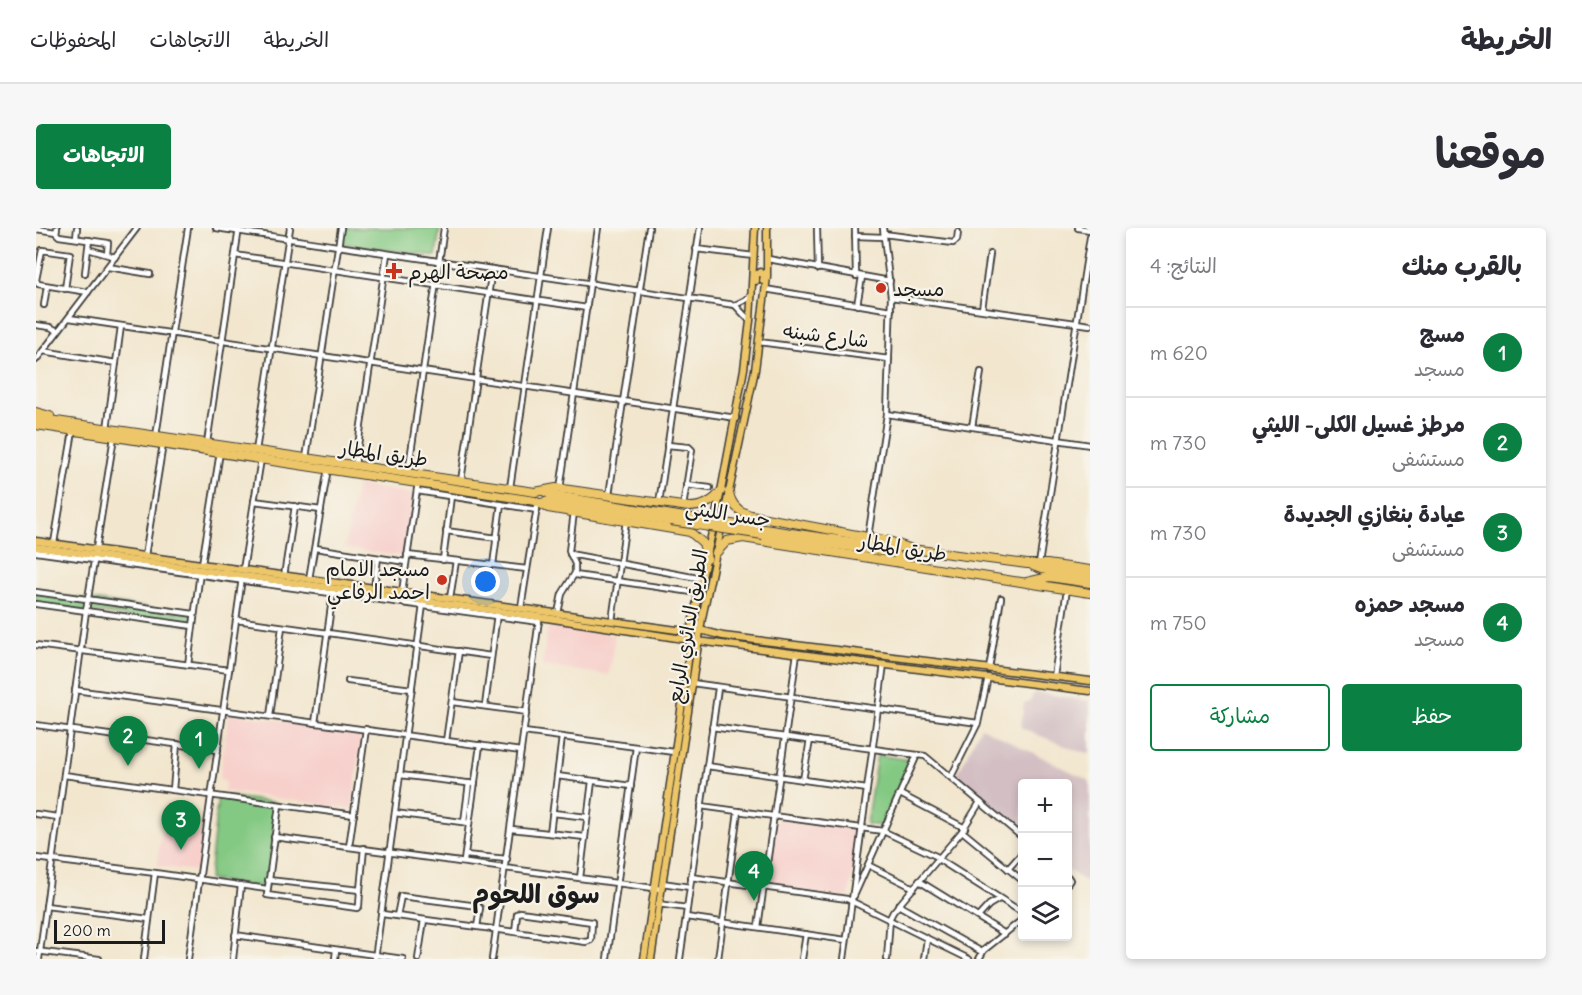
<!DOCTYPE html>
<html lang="ar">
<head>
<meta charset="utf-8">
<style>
  :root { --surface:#fff; --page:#f7f7f7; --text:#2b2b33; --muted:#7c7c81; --line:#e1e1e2; --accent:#0b8043 }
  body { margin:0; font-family:Delius,"Playpen Sans Arabic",sans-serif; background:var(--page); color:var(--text); direction:rtl }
  .controls { position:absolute; right:18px; bottom:18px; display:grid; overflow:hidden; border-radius:6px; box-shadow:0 3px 9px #0003 }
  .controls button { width:54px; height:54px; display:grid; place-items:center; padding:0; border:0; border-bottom:2px solid var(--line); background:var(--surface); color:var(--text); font:30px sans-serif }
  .scale { position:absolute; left:18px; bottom:15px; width:111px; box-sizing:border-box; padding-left:6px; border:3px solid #1c1c1c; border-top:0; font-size:16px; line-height:21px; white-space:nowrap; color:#1c1c1c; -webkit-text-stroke:4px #f7f3e8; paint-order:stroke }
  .you { position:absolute; left:450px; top:354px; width:21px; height:21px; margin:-15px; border:4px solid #fff; border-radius:50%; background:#1a73e8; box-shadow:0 0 0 9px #1a73e833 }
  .badge { display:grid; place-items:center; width:39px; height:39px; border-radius:50%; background:var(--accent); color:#fff; font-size:20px; font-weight:700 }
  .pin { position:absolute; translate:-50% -50px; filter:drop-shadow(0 2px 3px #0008) }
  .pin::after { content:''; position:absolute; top:32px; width:21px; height:18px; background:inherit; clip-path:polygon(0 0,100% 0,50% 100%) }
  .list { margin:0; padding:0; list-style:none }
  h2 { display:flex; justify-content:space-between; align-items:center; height:78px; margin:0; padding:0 24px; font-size:26px }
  h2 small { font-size:20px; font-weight:400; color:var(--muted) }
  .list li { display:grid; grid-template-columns:39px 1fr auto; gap:18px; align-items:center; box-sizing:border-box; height:90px; padding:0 24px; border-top:2px solid var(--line) }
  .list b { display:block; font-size:22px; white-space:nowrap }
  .list p { margin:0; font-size:20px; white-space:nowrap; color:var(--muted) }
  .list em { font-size:20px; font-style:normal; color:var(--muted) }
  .actions { display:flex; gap:12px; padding:18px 24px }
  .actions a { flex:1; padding:14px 0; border:2px solid var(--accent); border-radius:6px; text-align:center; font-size:21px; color:var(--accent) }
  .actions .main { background:var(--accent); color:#fff }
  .icon { flex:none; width:33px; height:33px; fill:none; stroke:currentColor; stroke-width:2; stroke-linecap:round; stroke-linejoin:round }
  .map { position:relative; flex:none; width:1054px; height:731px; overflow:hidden; direction:ltr; border-radius:6px }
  header { display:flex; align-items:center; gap:36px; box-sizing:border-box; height:84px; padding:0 30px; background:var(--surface); border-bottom:2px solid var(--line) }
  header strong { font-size:28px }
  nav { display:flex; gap:33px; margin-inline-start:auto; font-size:21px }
  .intro { display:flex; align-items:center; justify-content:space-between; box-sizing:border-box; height:144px; padding:0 36px }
  h1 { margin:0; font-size:42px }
  .button { padding:15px 27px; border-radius:6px; background:var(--accent); color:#fff; font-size:21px; font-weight:700 }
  main { display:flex; gap:36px; padding:0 36px }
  aside { flex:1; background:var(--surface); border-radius:6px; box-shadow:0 3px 9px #0003 }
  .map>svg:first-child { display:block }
  .built { fill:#f7d0cc }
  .industrial { fill:#d2bec3 }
  .green { fill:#84c983; stroke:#507250; stroke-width:1.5 }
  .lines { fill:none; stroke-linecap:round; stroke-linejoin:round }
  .minor-casing { stroke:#3c3a37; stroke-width:8 }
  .major-casing { stroke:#3c3a37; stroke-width:9 }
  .highway-casing { stroke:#3c3a37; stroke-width:10 }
  .minor { stroke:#fff; stroke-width:4.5 }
  .major { stroke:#ecc669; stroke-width:6 }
  .highway { stroke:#ecc669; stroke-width:8 }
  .highway-bridge-casing { stroke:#3c3a37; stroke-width:10; stroke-linecap:butt }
  .highway-bridge { stroke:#ecc669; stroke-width:8 }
  .poi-dot { fill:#c8321e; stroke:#f7f3e8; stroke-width:2 }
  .labels { text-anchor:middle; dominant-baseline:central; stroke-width:4.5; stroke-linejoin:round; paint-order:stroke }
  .poi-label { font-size:20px; fill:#1c1c1c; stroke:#f7f3e8; text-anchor:start }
  .street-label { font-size:20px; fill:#1c1c1c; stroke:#f7f3e8 }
  .district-label { font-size:26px; font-weight:bold; fill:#1c1c1c; stroke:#f7f3e8 }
</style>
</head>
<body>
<header>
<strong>الخريطة</strong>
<nav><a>الخريطة</a><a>الاتجاهات</a><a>المحفوظات</a></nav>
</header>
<div class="intro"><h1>موقعنا</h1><a class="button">الاتجاهات</a></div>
<main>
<aside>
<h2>بالقرب منك<small>النتائج: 4</small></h2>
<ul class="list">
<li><span class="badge">1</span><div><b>مسج</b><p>مسجد</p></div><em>620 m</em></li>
<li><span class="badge">2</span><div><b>مرطز غسيل الكلى- الليثي</b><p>مستشفى</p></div><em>730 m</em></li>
<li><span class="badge">3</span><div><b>عيادة بنغازي الجديدة</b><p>مستشفى</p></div><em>730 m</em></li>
<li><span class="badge">4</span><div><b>مسجد حمزه</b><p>مسجد</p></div><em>750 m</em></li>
</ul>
<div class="actions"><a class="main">حفظ</a><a>مشاركة</a></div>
</aside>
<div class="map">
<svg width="1054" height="731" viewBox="0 0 1054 731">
  <rect width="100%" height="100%" fill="#f7f3e8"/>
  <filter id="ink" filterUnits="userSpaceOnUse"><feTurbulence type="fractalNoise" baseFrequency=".0167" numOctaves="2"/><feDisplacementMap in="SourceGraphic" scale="12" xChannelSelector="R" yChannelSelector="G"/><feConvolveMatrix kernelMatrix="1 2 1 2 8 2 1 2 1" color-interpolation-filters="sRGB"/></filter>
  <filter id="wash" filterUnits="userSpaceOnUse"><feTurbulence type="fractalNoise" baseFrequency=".008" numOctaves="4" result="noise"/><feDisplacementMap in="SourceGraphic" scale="24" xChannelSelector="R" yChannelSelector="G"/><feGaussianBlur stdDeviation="1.35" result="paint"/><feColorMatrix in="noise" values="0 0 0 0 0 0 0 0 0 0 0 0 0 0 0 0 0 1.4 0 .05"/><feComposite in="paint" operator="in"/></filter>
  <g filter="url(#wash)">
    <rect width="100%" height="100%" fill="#f2e6ce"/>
    <g class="built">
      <polygon points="321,257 379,266 369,329 308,320"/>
      <polygon points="512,397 579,407 573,447 506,438"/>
      <polygon points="193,485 326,504 316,581 188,563 189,553 183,552"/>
      <polygon points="742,590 822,602 813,670 732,658"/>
      <polygon points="126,600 166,605 162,643 121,638"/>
    </g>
    <g class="industrial">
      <polygon points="998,464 1054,473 1054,525 1042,523 985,500 988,475 994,473"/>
      <polygon points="945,499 1054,553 1054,657 1032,642 1032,556 987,556 986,604 920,549"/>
    </g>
    <g class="green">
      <polygon points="308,0 404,0 400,28 306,16"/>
      <polygon points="0,364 160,387 158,398 0,376"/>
      <polygon points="841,527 875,532 846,598 830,596"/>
      <polygon points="182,567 241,575 231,660 173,652"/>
    </g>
  </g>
  <g filter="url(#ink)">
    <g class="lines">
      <defs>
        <g id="minor">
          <polyline points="21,0 20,5 23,8 72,15 71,26"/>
          <polyline points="180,0 699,77 714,93"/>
          <polyline points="781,0 782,41"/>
          <polyline points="819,0 820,48"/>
          <polyline points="1042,0 1054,2"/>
          <polyline points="0,1 20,4"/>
          <polyline points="848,6 917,15 921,12 922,4"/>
          <polyline points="819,8 848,9"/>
          <polyline points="40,10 41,0"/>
          <polyline points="52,21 79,29"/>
          <polyline points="660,21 718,28"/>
          <polyline points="199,27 551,80"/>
          <polyline points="732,31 854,53"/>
          <polyline points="72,39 114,46"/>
          <polyline points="49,45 53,12"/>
          <polyline points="29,61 34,26 6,22 0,52 2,56 52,64"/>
          <polyline points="729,61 855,82"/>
          <polyline points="855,69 1054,97"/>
          <polyline points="8,77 11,58"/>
          <polyline points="699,77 711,71 716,66"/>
          <polyline points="821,77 826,49"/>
          <polyline points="946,81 954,26"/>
          <polyline points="33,90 700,190"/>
          <polyline points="0,97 14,99 22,103"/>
          <polyline points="723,114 853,131"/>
          <polyline points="7,123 80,135"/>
          <polyline points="0,132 101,0"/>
          <polyline points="851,186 1054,217"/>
          <polyline points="936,199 945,144"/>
          <polyline points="71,201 85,98"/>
          <polyline points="120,208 152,0"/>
          <polyline points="171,215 203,0"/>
          <polyline points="631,217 653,219 656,222 647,279"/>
          <polyline points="220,223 254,0"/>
          <polyline points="270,230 305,0"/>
          <polyline points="319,237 351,26"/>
          <polyline points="372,245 408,0"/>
          <polyline points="425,253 456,41"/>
          <polyline points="650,257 674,260"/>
          <polyline points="474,260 512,0"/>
          <polyline points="524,261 562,0"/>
          <polyline points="381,263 501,282"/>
          <polyline points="573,267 613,0"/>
          <polyline points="218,273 285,282"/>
          <polyline points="623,275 664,0"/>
          <polyline points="410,303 461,310"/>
          <polyline points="832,309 851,186 855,69 847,0"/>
          <polyline points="18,315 37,203"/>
          <polyline points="279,320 370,334"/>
          <polyline points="0,324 503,394"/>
          <polyline points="534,326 667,351"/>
          <polyline points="371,327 491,341"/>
          <polyline points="109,328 127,216"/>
          <polyline points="407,332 415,268"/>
          <polyline points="166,336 184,224"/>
          <polyline points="1003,336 1054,9"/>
          <polyline points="457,337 465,276"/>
          <polyline points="207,342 225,231"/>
          <polyline points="539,347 663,365"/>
          <polyline points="248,348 259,278"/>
          <polyline points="273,351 292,240"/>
          <polyline points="338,360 342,330"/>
          <polyline points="0,364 158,386"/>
          <polyline points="366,364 382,254"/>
          <polyline points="414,370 420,333"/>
          <polyline points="0,376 157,398"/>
          <polyline points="485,380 501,279"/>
          <polyline points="522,385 526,366 539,345 539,336 533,323 538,284"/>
          <polyline points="200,392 455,428"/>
          <polyline points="576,393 590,293"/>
          <polyline points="0,417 193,442"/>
          <polyline points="152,437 164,344"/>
          <polyline points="953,441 965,370"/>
          <polyline points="1018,449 1031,361"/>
          <polyline points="312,453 376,461"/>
          <polyline points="656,455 942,495"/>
          <polyline points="39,462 485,523"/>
          <polyline points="416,474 491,484"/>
          <polyline points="449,478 461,386"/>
          <polyline points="234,488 246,399"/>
          <polyline points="279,495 297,364"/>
          <polyline points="0,497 182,522"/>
          <polyline points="676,499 889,528 987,610"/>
          <polyline points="488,504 638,524"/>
          <polyline points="410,513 423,423"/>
          <polyline points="671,538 831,561"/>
          <polyline points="28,547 318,587"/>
          <polyline points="364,547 439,556"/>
          <polyline points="521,548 595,558"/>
          <polyline points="915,549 942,495 952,449"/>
          <polyline points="767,552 774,512"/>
          <polyline points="137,562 141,516"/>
          <polyline points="864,566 929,600"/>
          <polyline points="243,577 231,667 321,680 323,678 324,662"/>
          <polyline points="665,578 847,603 904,630"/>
          <polyline points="359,585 433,595"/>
          <polyline points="517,585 551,589"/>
          <polyline points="0,586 22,589"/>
          <polyline points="428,594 433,555"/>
          <polyline points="475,601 549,609"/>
          <polyline points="926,603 987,653"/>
          <polyline points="514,605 526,509"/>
          <polyline points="238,609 625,661"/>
          <polyline points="313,619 330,501"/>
          <polyline points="429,627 471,631"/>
          <polyline points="0,630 119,645 108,731"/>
          <polyline points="902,631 987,685"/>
          <polyline points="428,633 444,517"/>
          <polyline points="832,637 878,660"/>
          <polyline points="972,641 987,624"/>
          <polyline points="119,645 231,661"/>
          <polyline points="655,649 811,671 933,731"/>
          <polyline points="1032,649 1034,652 1032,655"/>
          <polyline points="544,650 556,553"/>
          <polyline points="232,652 324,662 328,620"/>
          <polyline points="883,653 969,706"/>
          <polyline points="626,655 654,659"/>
          <polyline points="818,668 881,527"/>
          <polyline points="622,676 651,680"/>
          <polyline points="862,677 946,724"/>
          <polyline points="10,678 113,691"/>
          <polygon points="484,684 556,694 555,712 550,714 479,704 481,686"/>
          <polyline points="346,686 479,704"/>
          <polyline points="361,688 365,668 442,678 444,680 441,699"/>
          <polyline points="650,689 810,712"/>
          <polyline points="942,689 953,677 963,671"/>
          <polyline points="722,699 761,425"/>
          <polyline points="199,707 367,731"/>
          <polyline points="0,723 63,731"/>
          <polyline points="3,731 50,383 78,209"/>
          <polyline points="152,731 206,350"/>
          <polyline points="197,731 205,657"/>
          <polyline points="299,731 300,722"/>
          <polyline points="339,731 387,377"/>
          <polyline points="382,731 388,692"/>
          <polyline points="456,731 503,392"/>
          <polyline points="571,731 600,519"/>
          <polyline points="644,731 682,460"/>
          <polyline points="682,731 702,583"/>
          <polyline points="766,731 770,706"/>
          <polyline points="808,731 848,436"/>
          <polyline points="851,731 854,690 857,684 926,603 944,574"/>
          <polyline points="888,731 891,711"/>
          <polyline points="943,731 948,722 987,691"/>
        </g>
        <g id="major">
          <polyline points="720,53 720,47 724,44 728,47 727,53"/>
          <polyline points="0,313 641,402 664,402 687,408 1054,453"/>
          <polyline points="0,319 504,389 654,412 1054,463"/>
          <polyline points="608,731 650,449 657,391 685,263 708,141 714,93 719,0"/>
          <polyline points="615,731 666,390 719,142 731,49 731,0"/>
        </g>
        <g id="highway">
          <polyline points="0,184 14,188"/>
          <path d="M0,190L499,264L520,260L653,279C667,279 677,274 685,263"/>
          <polyline points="0,197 499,273 512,280 654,304 667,315 671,331"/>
          <polyline points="507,263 515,267 636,287"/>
          <path d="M693,264C695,277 703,284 715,287L853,313L876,321L991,336H1011L1054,342"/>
          <polyline points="505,275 514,273 635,293"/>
          <polyline points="728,301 858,320 866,319"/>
          <polyline points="727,307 859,325 869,336"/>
          <polyline points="680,325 691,313 707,310 1054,365"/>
          <polyline points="997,338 1005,341 1054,349"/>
          <polyline points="991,354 1013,349 1054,355"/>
        </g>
      </defs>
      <use href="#minor" class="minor-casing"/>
      <use href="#major" class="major-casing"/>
      <use href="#highway" class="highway-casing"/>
      <use href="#minor" class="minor"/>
      <use href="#major" class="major"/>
      <use href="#highway" class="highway"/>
      <defs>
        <g id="highway-bridge">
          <polyline points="636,287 728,301"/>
          <polyline points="635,293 727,307"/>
        </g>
      </defs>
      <use href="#highway-bridge" class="highway-bridge-casing"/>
      <use href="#highway-bridge" class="highway-bridge"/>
    </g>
  </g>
  <g class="poi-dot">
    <path d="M355 34h6v6h6v6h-6v6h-6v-6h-6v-6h6z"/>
    <circle cx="845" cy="60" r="6"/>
    <circle cx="406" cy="352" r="6"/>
  </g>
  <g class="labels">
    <g class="poi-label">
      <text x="372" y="43">مصحة الهرم</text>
      <text x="857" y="60">مسجد</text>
      <text x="394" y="340" text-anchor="end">مسجد الامام<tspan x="394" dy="23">احمد الرفاعي</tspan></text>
    </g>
    <g class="street-label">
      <text transform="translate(790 107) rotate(7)">شارع شبنه</text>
      <text transform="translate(348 225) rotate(8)">طريق المطار</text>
      <text transform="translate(692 285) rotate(9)">جسر الليثي</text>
      <text transform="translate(867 319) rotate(9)">طريق المطار</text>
      <text transform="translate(651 398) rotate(-80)">الطريق الدائري الرابع</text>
    </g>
    <g class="district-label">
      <text x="500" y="665">سوق اللحوم</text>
    </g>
  </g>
</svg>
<div class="controls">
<button>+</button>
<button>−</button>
<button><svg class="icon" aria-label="layers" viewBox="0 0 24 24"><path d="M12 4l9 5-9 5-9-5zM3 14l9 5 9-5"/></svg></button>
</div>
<div class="scale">200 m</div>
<div class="you"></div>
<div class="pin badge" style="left:163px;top:541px">1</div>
<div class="pin badge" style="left:92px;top:538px">2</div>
<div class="pin badge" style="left:145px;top:622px">3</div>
<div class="pin badge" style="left:718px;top:673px">4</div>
</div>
</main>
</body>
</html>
